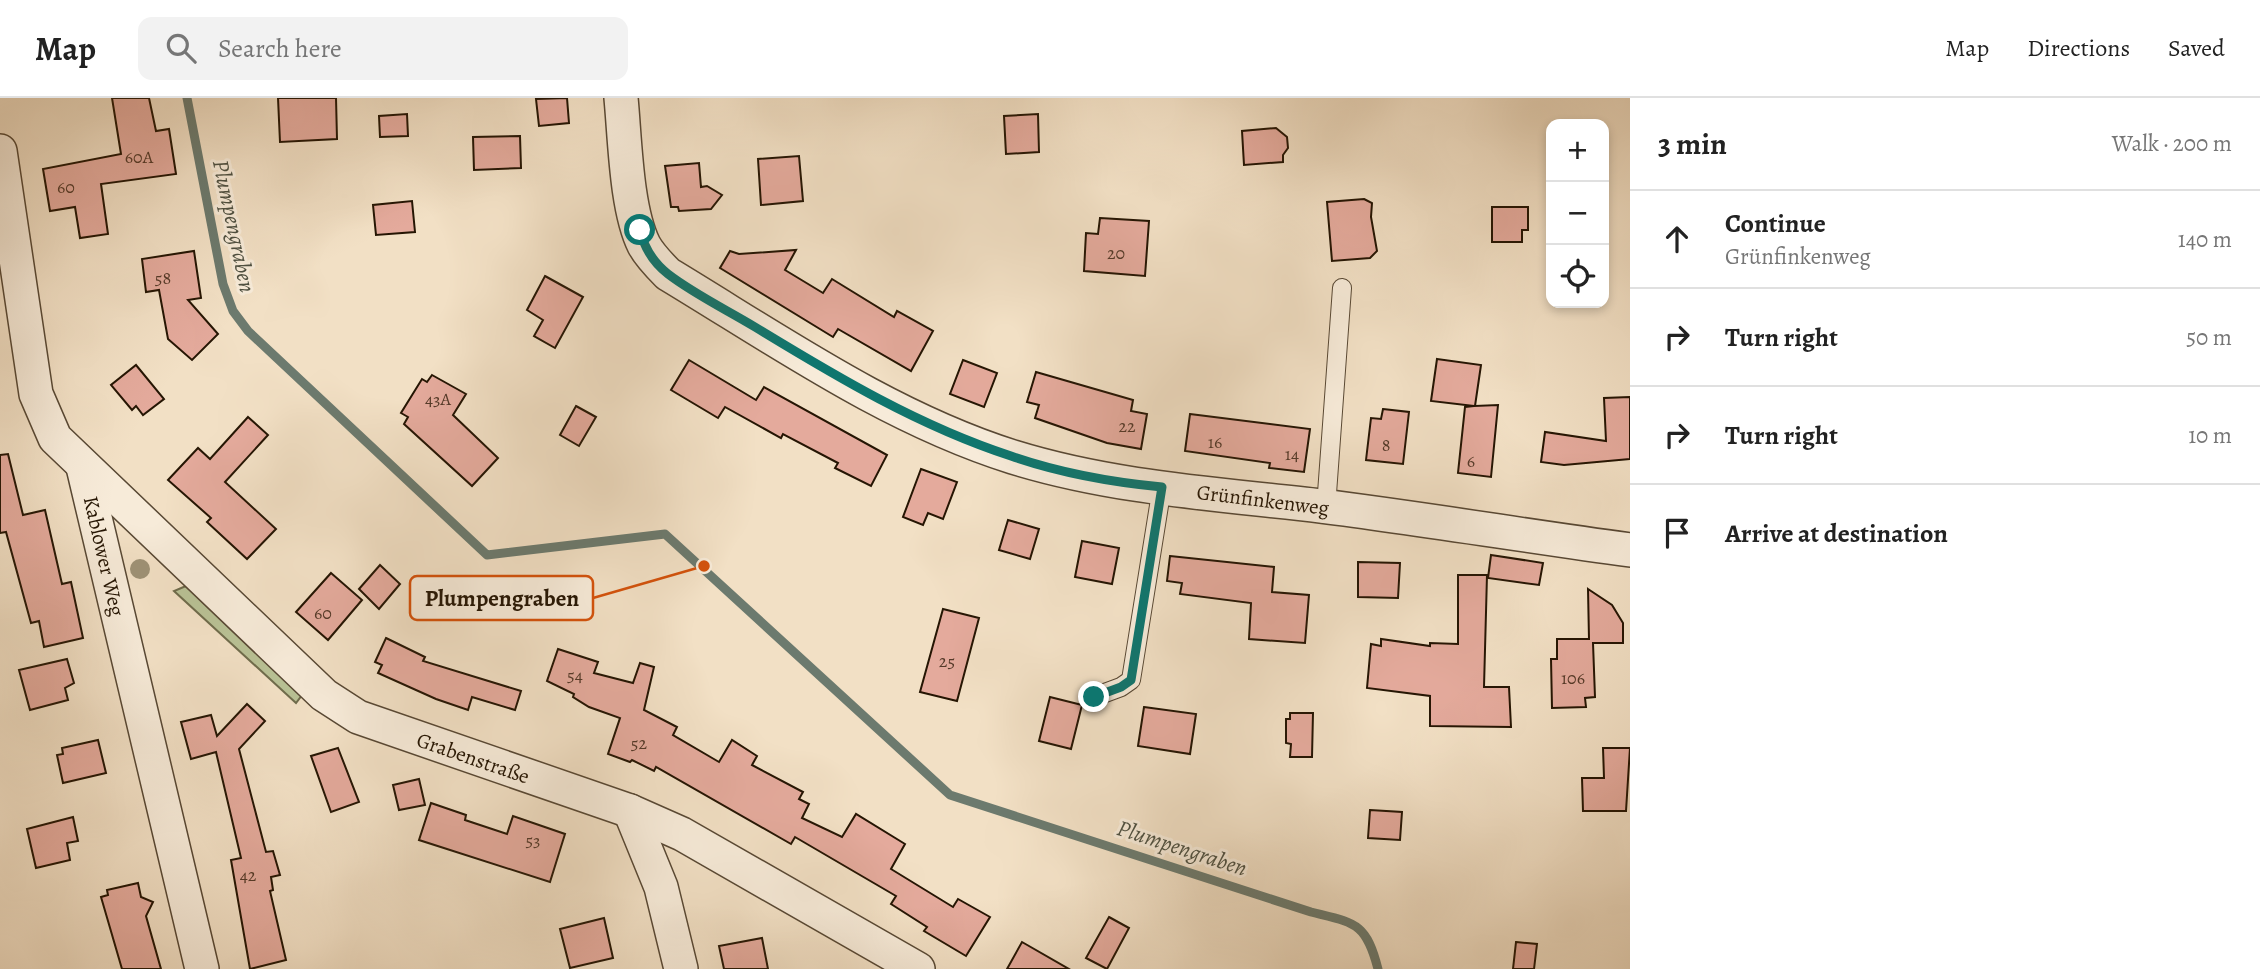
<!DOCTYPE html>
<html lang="en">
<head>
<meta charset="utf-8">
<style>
  :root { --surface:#fff; --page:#f2f2f2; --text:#222; --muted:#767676; --line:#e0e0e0 }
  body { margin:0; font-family:Alegreya,serif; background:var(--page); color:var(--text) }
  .controls { position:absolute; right:21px; top:21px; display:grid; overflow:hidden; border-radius:14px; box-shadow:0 4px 10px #0003 }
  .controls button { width:63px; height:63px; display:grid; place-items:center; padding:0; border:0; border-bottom:2px solid var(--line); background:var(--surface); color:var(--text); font:35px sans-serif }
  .stop { position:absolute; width:21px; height:21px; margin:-16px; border:5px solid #0f766e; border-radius:50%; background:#fff }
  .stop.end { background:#0f766e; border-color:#fff; box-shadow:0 2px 7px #0008 }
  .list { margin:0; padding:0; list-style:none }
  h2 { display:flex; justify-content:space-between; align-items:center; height:91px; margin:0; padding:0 28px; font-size:30px }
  h2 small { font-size:23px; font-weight:400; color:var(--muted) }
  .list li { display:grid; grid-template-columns:46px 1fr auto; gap:21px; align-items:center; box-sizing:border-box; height:98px; padding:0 28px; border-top:2px solid var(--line) }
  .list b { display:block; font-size:26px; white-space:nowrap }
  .list p { margin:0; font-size:23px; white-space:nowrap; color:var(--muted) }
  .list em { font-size:23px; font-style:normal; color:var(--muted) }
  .icon { flex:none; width:38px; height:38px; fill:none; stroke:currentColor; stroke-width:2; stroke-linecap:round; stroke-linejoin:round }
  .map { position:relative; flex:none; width:1630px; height:871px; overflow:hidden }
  header { display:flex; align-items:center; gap:42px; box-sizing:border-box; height:98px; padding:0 35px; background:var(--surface); border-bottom:2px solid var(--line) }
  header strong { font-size:33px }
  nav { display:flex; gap:38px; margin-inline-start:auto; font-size:24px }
  .search { width:490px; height:63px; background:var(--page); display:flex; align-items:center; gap:18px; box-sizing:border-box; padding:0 24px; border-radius:14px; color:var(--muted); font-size:26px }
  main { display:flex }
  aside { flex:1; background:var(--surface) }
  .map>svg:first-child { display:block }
  .green { fill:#b9c296; stroke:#6f6c4c; stroke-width:2 }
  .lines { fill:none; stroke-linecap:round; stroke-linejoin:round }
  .stream { stroke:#6c7a6e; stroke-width:9 }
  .building { fill:#e4aa9c; stroke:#251503; stroke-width:2 }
  .service-casing { stroke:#584834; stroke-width:20 }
  .minor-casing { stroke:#584834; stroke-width:36 }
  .service { stroke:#f7ebd9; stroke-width:18 }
  .minor { stroke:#f7ebd9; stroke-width:33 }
  .tree { fill:#9e9276 }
  .route { stroke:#0f766e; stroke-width:9 }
  .labels { text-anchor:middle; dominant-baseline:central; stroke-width:6; stroke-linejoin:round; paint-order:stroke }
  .number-label { font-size:18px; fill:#553a29 }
  .street-label { font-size:21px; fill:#251503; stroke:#f7ebd9 }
  .water-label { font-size:23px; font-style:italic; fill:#4e5041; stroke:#f7ebd9 }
  .leader { fill:none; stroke:#d4520b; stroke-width:2.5 }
  .callout-dot { fill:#d4520b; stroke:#f7ebd9; stroke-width:2.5 }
  .callout { fill:#f7ebd9; stroke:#d4520b; stroke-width:2.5 }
  .callout-label { font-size:23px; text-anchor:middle; font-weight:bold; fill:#251503 }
</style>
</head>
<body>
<header>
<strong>Map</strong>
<div class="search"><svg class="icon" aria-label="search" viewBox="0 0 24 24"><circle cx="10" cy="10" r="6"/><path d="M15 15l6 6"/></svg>Search here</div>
<nav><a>Map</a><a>Directions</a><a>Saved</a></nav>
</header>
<main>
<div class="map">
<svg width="1630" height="871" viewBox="0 0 1630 871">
  <rect width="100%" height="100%" fill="#f2e0c5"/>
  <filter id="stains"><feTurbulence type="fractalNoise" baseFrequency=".00286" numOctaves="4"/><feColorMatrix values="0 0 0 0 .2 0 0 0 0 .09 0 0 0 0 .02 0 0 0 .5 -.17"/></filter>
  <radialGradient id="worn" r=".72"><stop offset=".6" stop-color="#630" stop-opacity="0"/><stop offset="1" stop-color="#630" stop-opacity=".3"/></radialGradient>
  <polygon class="green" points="186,488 302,597 296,605 174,493"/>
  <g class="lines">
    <path class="stream" d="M187,0L223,186L233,213L248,233L487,457L665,436L950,697L1311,814C1355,825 1366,824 1378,871"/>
  </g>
  <g class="building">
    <polygon points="112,0 149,0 156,33 169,31 176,76 101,86 108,136 80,140 75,109 50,113 43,71 121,56"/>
    <polygon points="278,0 336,0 337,41 280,44"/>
    <polygon points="567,0 569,25 539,28 536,1"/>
    <polygon points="407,16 408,38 380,39 379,18"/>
    <polygon points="1038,16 1039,54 1006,56 1004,18"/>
    <polygon points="1276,30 1287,39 1288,50 1283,57 1283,64 1244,67 1242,33"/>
    <polygon points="520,38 521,70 474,72 473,39"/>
    <polygon points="799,58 803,103 761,107 758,61"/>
    <polygon points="699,65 701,89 707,88 722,97 711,111 679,113 678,109 671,109 665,68"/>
    <polygon points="1364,101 1372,105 1371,119 1377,153 1370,160 1332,163 1327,104"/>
    <polygon points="412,103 415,134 376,137 373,107"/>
    <polygon points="1492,109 1528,109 1528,132 1522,132 1522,144 1492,144"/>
    <polygon points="1100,120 1149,123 1145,178 1084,173 1086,135 1098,136"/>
    <polygon points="796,152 785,172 823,195 832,181 894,219 897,213 933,233 911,273 838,231 833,239 720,170 730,153 739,156"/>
    <polygon points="194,153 201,200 188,202 218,236 192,262 168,241 159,192 146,194 142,161"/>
    <polygon points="545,178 583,199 555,250 534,238 543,222 527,212"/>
    <polygon points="1437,261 1481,267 1475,308 1498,307 1491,379 1458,375 1465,309 1474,308 1431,303"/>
    <polygon points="689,262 756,302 764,289 887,357 871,388 835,370 838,365 783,336 781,340 725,309 718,320 671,292"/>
    <polygon points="963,262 997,275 984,309 950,296"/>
    <polygon points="136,267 164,301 143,317 136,308 132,312 111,287"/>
    <polygon points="1036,274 1133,302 1131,313 1147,316 1141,351 1107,345 1035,320 1039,307 1027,304"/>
    <polygon points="432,277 466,296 453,317 498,360 472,388 404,326 408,319 401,315 422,281 427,284"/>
    <polygon points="1630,299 1630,361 1564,367 1541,364 1545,334 1606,343 1604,300"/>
    <polygon points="576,308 596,319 579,348 560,337"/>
    <polygon points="1383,311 1409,314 1403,366 1366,362 1371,320 1381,321"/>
    <polygon points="1190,316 1310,331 1304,374 1269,370 1270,365 1185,353"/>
    <polygon points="248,319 268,337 225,384 276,431 247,461 207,424 211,420 168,382 198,350 210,361"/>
    <polygon points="8,356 23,417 45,412 62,486 71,484 83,540 44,549 39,523 31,525 6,434 0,435 0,357"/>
    <polygon points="921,371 957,384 943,421 928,415 923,427 903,419"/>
    <polygon points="1008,422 1039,431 1030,461 999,452"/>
    <polygon points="1082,443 1119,450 1112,486 1075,479"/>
    <polygon points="1491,457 1543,465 1539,487 1488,480"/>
    <polygon points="1170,458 1274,469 1272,494 1309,497 1305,545 1249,541 1251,505 1180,496 1182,485 1167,483"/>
    <polygon points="1358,464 1400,465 1398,500 1358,499"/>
    <polygon points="380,467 400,486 379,511 359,491"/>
    <polygon points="331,475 362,502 328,542 296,514"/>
    <polygon points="1458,477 1487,477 1484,589 1509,589 1511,629 1430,628 1430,598 1367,590 1371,546 1381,548 1381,541 1430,548 1430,545 1458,546"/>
    <polygon points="1588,491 1612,507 1623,525 1623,545 1593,545 1595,599 1585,600 1586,609 1552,610 1551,561 1557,561 1557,541 1589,541"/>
    <polygon points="943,511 979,520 957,603 920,594"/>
    <polygon points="386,540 425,559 423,563 521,593 515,612 472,599 468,612 436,601 378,575 382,567 375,564"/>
    <polygon points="558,551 598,564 594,575 633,585 640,565 654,569 644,612 677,629 673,637 719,664 732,642 757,658 752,667 803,694 799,701 809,706 802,720 842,739 856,716 905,746 891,771 953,809 958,801 990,819 966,858 924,833 927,829 891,806 896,798 795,739 791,746 656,669 654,673 632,662 630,664 608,656 620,620 589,609 573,599 574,596 547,583"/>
    <polygon points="67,561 74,585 65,590 68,602 30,612 19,572"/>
    <polygon points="1050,599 1082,607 1071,651 1039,643"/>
    <polygon points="247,606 265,623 239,651 266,754 273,753 280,777 271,779 273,792 270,793 286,862 250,871 231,762 241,760 216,654 191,661 181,624 211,617 217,638"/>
    <polygon points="1144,609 1196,616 1190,656 1138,648"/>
    <polygon points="1290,615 1313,615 1312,659 1290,659 1291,646 1286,645 1286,621 1290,621"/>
    <polygon points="98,642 106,675 63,685 57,657 63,656 62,650"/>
    <polygon points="338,650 359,704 331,714 311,658"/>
    <polygon points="1603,650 1630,650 1626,713 1583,713 1582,680 1604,680"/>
    <polygon points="419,681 425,707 399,712 393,687"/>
    <polygon points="431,705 466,717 465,722 507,736 513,718 565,736 550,784 419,742"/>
    <polygon points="1370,712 1402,714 1400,742 1368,740"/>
    <polygon points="73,719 78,743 67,745 70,762 36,770 27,731"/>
    <polygon points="138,785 141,799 153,804 146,818 161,871 122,871 101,799 108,797 107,792"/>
    <polygon points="1109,819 1129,830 1107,871 1086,860"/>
    <polygon points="604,820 613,860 570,870 560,831"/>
    <polygon points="762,840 768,871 724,871 719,848"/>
    <polygon points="1022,844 1069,871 1007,871"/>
    <polygon points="1516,844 1537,846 1534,871 1513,871"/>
  </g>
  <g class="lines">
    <defs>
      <g id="service">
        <polyline points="1326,409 1342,190"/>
        <polyline points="1094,599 1121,589 1131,582 1162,389"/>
      </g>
      <g id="minor">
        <path d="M621,0C625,41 626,111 644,147C650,158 659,167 668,176C779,243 889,320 1013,359C1113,390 1218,396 1321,408C1424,421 1527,438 1630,452"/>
        <polyline points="0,53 36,296 55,340 324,597 358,619 630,713 682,736 918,871"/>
        <polyline points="83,369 202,871"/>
        <polyline points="630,713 661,789 681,871"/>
      </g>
    </defs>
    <use href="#service" class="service-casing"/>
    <use href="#minor" class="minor-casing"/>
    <use href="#service" class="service"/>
    <use href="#minor" class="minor"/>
  </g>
  <circle class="tree" cx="140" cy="471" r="10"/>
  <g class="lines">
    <path class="route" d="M640,132C644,149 654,165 668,176C694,196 727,212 755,229C837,279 919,328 1011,358C1060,375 1110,384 1162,389L1131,582L1121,589L1094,599"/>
  </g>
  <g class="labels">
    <g class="number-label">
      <text x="139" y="59">60A</text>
      <text x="66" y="89">60</text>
      <text x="1116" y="155">20</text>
      <text x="163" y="180">58</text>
      <text x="438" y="301">43A</text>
      <text x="1127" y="328">22</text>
      <text x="1215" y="344">16</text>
      <text x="1386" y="347">8</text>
      <text x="1292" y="356">14</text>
      <text x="1471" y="363">6</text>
      <text x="323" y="515">60</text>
      <text x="947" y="563">25</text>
      <text x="575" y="577">54</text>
      <text x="1573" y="580">106</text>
      <text x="639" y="645">52</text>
      <text x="533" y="742">53</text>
      <text x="248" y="777">42</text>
    </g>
    <g class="street-label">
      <text transform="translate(1263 402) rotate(7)">Grünfinkenweg</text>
      <text transform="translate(104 458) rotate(77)">Kablower Weg</text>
      <text transform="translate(473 660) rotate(19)">Grabenstraße</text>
    </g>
    <g class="water-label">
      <text transform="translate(234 128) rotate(78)">Plumpengraben</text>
      <text transform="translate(1182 750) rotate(18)">Plumpengraben</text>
    </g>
  </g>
  <path class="leader" d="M704 468L593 500"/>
  <circle class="callout-dot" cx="704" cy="468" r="7"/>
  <rect class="callout" x="410" y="478" width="183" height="44" rx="7"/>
  <g class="callout-label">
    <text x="502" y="508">Plumpengraben</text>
  </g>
  <rect width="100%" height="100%" filter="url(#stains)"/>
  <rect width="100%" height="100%" fill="url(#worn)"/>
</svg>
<div class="controls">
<button>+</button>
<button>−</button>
<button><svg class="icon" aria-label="locate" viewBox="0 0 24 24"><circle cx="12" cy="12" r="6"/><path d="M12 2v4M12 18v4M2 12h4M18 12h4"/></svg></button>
</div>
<div class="stop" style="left:640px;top:132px"></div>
<div class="stop end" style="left:1094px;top:599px"></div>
</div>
<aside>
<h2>3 min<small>Walk · 200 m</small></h2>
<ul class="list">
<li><svg class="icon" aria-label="ahead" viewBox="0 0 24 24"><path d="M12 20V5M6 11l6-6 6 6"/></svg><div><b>Continue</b><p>Grünfinkenweg</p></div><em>140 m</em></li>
<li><svg class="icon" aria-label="right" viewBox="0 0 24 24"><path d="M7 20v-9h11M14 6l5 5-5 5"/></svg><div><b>Turn right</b></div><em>50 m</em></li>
<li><svg class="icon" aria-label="right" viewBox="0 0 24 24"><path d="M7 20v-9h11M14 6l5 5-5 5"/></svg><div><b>Turn right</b></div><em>10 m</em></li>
<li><svg class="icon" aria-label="arrive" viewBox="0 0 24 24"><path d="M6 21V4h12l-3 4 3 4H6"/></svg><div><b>Arrive at destination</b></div></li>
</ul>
</aside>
</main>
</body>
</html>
